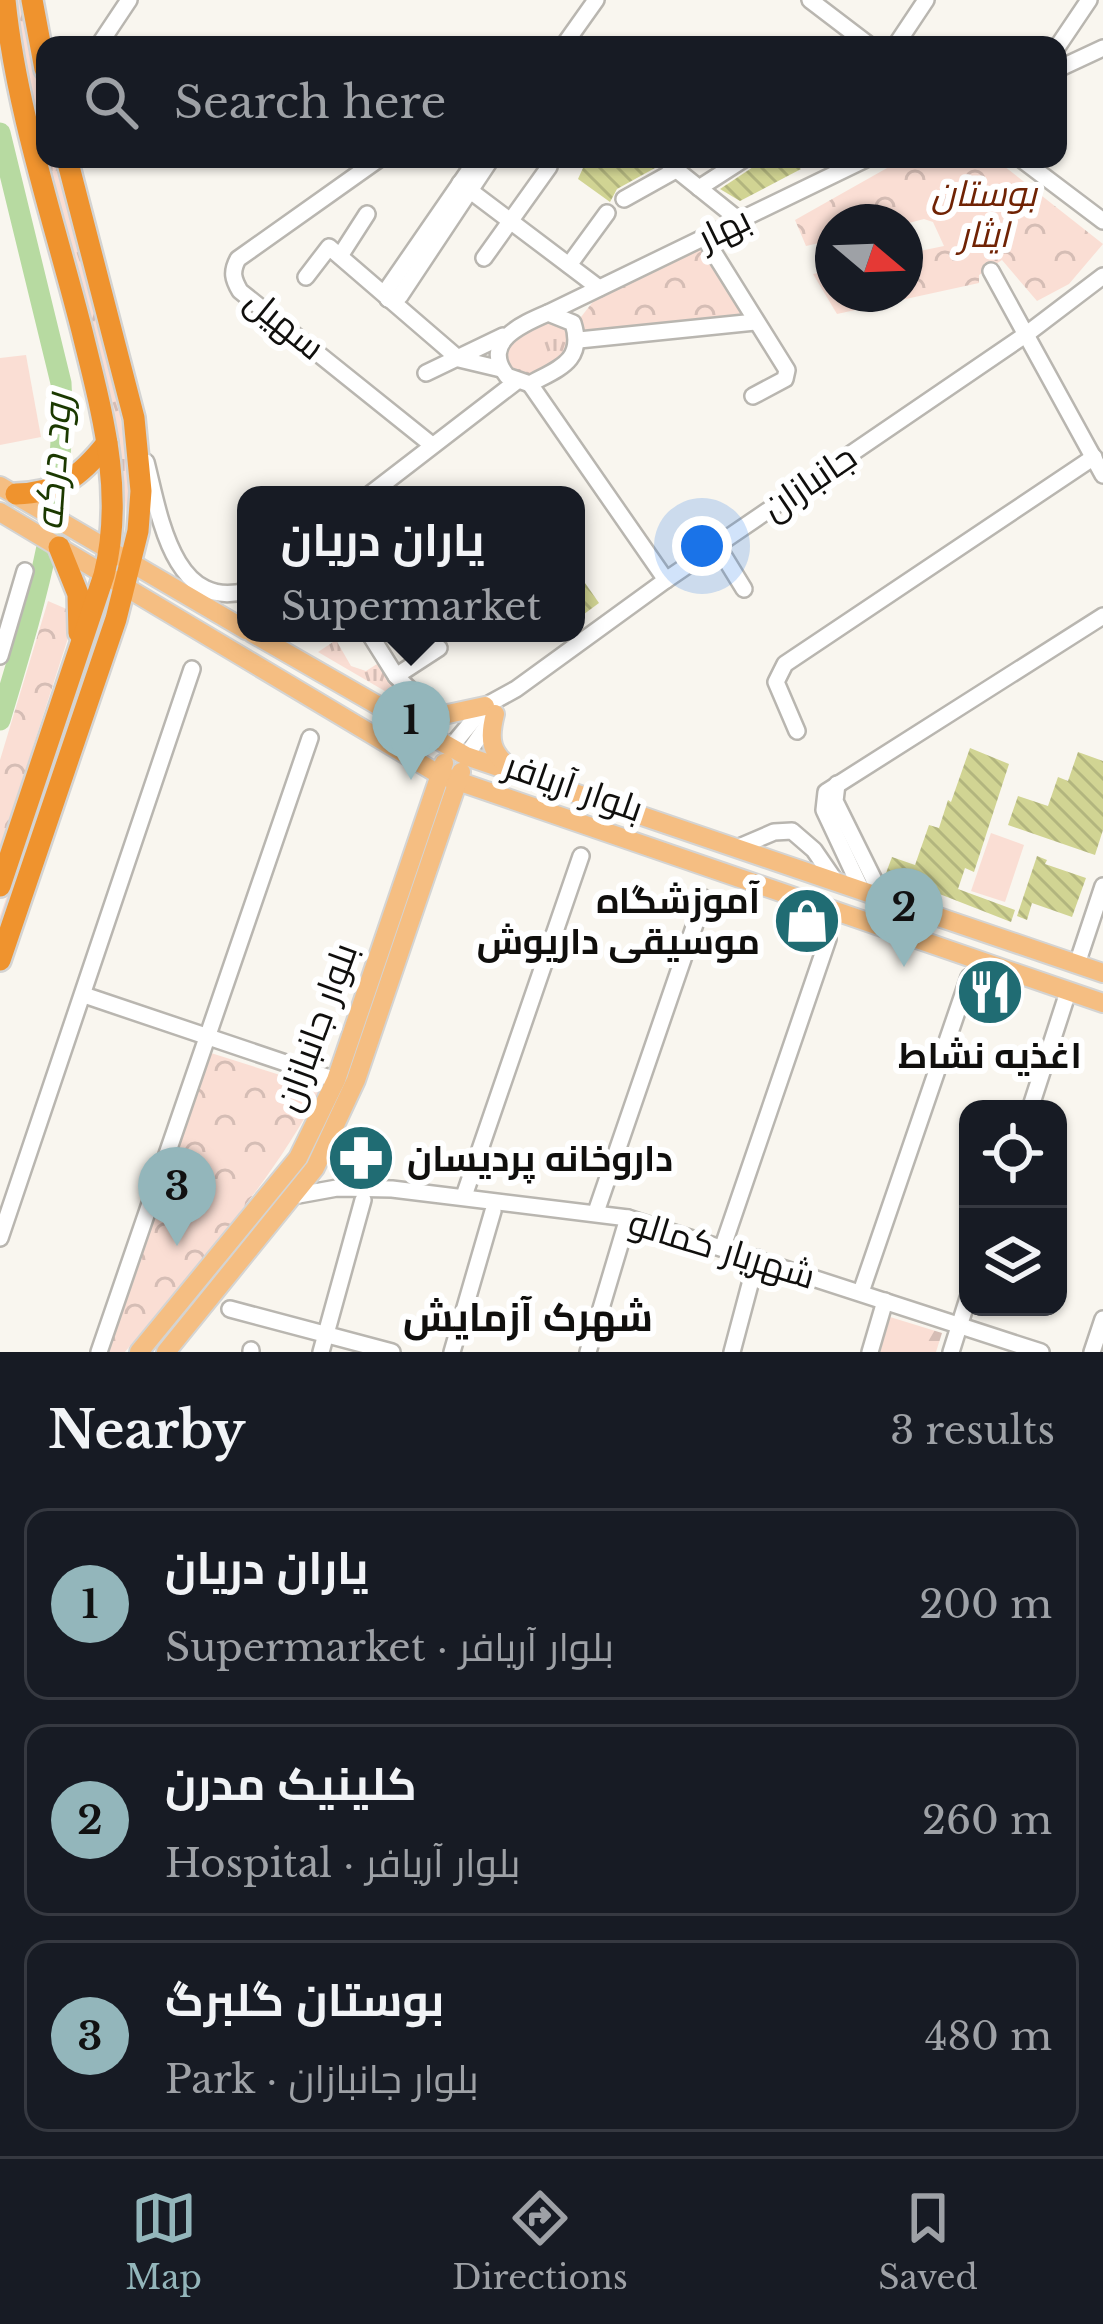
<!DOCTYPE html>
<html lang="en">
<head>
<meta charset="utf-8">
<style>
  :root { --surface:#171b24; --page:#20242c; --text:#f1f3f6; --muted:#9ea1a6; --line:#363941; --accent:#93b6bb }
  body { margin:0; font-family:"Libre Baskerville",Cairo,serif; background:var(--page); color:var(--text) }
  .controls { position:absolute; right:36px; bottom:36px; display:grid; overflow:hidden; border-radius:24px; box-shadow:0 3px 9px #0004 }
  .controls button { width:108px; height:108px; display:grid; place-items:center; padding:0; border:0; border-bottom:3px solid var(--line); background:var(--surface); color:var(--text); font:60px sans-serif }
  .compass { position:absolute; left:815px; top:204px; width:108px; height:108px; border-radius:50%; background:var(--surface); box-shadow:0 3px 9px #0004; rotate:109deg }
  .you { position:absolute; left:702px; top:546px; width:42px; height:42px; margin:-30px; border:9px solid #fff; border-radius:50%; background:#1a73e8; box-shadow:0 0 0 18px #1a73e833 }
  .badge { display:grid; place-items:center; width:78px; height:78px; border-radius:50%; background:var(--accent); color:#111; font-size:39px; font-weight:700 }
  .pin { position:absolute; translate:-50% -99px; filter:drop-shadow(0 3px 6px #0008) }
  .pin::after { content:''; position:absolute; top:63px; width:42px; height:36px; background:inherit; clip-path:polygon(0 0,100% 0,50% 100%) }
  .popup { position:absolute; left:237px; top:486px; width:348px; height:156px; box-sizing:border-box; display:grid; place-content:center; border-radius:24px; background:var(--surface); filter:drop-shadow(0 3px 9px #0005); font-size:39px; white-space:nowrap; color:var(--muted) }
  .popup b { font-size:45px; color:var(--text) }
  .popup::after { content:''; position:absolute; left:50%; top:100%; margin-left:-24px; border:24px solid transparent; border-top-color:var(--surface) }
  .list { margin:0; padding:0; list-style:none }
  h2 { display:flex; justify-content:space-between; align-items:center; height:156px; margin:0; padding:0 48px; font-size:51px }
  h2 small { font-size:39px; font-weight:400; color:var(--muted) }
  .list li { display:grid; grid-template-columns:78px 1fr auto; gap:36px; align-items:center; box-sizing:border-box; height:192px; margin:0 24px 24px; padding:0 24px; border:3px solid var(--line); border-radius:24px }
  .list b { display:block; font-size:45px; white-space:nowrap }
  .list p { margin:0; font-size:39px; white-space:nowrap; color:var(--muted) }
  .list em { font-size:39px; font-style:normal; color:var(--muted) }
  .icon { flex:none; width:66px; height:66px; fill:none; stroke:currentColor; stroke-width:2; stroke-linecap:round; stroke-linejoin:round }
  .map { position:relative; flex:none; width:1103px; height:1352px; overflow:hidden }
  .search { position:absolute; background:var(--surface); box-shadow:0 3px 9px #0004; left:36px; right:36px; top:36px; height:132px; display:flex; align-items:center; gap:30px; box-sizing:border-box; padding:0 42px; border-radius:24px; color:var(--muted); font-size:45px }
  .sheet { height:804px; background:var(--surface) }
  nav { display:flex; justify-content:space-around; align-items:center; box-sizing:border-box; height:168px; border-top:3px solid var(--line); background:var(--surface); font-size:33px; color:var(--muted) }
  nav a { display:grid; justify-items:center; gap:6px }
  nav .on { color:var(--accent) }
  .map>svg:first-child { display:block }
  .grass { fill:url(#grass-tufts) }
  .forest { fill:url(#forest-firs) }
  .park { fill:url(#park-crowns) }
  .pitch { fill:#faded4 }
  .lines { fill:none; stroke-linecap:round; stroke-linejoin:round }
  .river { stroke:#b7daa1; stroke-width:21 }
  .building { fill:url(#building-back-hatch) }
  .minor-casing { stroke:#b9b6b0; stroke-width:20 }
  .major-casing { stroke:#d4d4d3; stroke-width:22 }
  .highway-casing { stroke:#d4d4d3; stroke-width:26 }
  .minor { stroke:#fff; stroke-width:15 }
  .major { stroke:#f5be82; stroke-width:18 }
  .highway { stroke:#ef932e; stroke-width:21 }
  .labels { text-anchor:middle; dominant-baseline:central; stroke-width:12; stroke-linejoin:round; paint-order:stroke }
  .park-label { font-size:36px; font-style:italic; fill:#702304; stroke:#fff }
  .street-label { font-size:36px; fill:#100f0d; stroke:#fff }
  .poi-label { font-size:36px; font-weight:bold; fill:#100f0d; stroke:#fff; text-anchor:end }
  .water-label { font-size:39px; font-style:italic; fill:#1b3900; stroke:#fff }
  .neighbourhood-label { font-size:39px; font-weight:bold; fill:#100f0d; stroke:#fff }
</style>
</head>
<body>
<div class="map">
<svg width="1103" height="1352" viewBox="0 0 1103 1352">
  <defs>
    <pattern id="grass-tufts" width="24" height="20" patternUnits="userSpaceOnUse" patternTransform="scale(3)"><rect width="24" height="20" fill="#faded4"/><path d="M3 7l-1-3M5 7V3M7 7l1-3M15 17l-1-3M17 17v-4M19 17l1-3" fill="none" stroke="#d5bdb5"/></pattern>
    <pattern id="forest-firs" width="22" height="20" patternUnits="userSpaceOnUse" patternTransform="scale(3)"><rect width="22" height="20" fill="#faded4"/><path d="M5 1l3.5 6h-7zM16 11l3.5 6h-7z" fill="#d5bdb5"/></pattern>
    <pattern id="park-crowns" width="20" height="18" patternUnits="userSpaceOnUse" patternTransform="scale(3)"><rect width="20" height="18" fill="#faded4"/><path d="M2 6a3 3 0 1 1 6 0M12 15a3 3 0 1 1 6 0" fill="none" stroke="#d5bdb5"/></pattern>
    <pattern id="building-back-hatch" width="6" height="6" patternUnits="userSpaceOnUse" patternTransform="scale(3)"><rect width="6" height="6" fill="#d1d493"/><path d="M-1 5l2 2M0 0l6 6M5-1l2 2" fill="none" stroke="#b2b57e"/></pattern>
  </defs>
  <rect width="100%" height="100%" fill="#f9f6ef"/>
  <g class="grass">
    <polygon points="11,0 21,0 45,121 45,149"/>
    <polygon points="48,159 55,159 114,378 128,464 128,521 110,398"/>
    <path d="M546,320L564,326L569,334L568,351C549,373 530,383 505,365L506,342Z"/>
    <polygon points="99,629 103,631 0,942 0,916"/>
    <polygon points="336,640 351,666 366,671 377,664 398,693 395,697 318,652"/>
  </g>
  <polygon class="forest" points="890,1317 942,1333 936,1352 879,1352"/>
  <g class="park">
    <polygon points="903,159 995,159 1103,244 1069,284 1037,301 1002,260 979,275 979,283 837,314 813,274 833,270 833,294 905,294 905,254 944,246 933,222 924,219 905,224 833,222 833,240 806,246 795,220"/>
    <polygon points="704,246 747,317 584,336 581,317 595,299"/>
    <polygon points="48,601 76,613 33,747 30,779 0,867 0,760"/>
    <path d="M211,1053L321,1088C271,1186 194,1267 125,1352H106Z"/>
  </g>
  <g class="pitch">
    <polygon points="26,355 41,437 0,445 0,358"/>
    <polygon points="991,833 1024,845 1005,902 971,891"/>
  </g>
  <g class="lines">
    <path class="river" d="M0,133L61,383C68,500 33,609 0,720"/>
  </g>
  <g class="building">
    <polygon points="587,159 650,159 655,168 617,189 610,202 578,179"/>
    <polygon points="765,159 787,159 801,169 740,201 720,189"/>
    <polygon points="585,583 599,603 576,620 576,590"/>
    <polygon points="970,748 1009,764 974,872 965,868 958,889 1015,910 1011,922 886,873 892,857 915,865 929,825 939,828 948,800 951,802"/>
    <polygon points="1078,752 1103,761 1103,830 1095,855 1008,825 1018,796 1048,806 1058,777 1068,781"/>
    <polygon points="1037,856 1047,860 1045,864 1086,878 1072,917 1032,903 1027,920 1017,916"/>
    <polygon points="982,976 1006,984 998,1009 974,1000"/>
  </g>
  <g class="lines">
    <defs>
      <g id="minor">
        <polyline points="810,0 869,45"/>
        <polyline points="99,45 129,0"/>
        <polyline points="564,45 596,0"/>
        <polyline points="896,45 926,0"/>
        <polyline points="1058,46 1089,0"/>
        <polyline points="1058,69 1103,48"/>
        <path d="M379,159L238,259C231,272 233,279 240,291L432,445"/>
        <polyline points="663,159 739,220"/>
        <polyline points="1021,159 1103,221"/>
        <polyline points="460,183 599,288"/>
        <polyline points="699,188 744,159"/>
        <polyline points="624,199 676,170"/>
        <polyline points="704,237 787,370 785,379 753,396"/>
        <polyline points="340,256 367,214"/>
        <polyline points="484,258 549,167"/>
        <polyline points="569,265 607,213"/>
        <polyline points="991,271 1103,475"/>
        <polyline points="306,277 329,247 459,359 501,369"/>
        <polyline points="388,299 400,296 491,159"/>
        <polyline points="388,299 388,288 477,159"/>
        <polyline points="548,313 866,159"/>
        <path d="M548,313L573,323C585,361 559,368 530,384L507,376C480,342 522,324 548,313Z"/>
        <polyline points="579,340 755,322"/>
        <polyline points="426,373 503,336"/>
        <polyline points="530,384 666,580"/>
        <path d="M146,462C159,512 172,611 246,591"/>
        <polyline points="369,495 517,381"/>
        <polyline points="717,545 744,589"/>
        <polyline points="369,633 396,676 434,713"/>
        <polyline points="0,656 25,571"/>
        <polyline points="396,676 439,648"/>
        <polyline points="797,731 776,682 785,664 1094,457"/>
        <polyline points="450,748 485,706 516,689 666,580 1028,333 1103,276"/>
        <polyline points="466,756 495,714"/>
        <polyline points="837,784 835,801 883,898"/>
        <polyline points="737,848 774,832 792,831 814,850 836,882"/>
        <polyline points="862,891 824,810 826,792 1103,616"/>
        <polyline points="1077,964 1103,886"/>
        <polyline points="84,995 336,1080"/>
        <polyline points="1030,1109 1068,992"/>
        <polyline points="331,1139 343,1166 378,1185"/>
        <polyline points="293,1196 337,1188 392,1189 628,1218 1041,1352"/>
        <polyline points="464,1196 581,856"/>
        <polyline points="596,1212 704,898"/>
        <polyline points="0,1238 192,669"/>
        <polyline points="723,1246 828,939"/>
        <polyline points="861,1292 969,977"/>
        <polyline points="230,1309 392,1352"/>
        <polyline points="99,1352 310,738"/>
        <polyline points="251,1352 251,1350"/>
        <polyline points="321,1352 363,1200"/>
        <polyline points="452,1352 493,1211"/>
        <polyline points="588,1352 628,1218"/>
        <polyline points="732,1352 757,1258"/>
        <polyline points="870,1352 885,1301"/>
        <polyline points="951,1352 968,1298"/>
        <polyline points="1092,1352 1103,1319"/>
      </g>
      <g id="major">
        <polyline points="0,486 246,630"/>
        <polyline points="0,512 440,775 1103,1003"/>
        <polyline points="252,633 466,756 1103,973"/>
        <polyline points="401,713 434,717 485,706"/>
        <path d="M495,714C488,741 491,752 512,770"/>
        <polyline points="139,1352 298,1158 336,1080 444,763"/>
        <polyline points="166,1352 315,1168 356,1080 461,772"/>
      </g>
      <g id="highway">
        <polyline points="32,0 45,69"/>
        <path d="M16,494C59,493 81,476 107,443"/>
        <polyline points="59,547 78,594 79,633"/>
        <path d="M0,886L104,575C125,492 102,413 82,331C55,224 16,110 5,0"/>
        <polyline points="0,960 116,619 138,531 141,491 134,418 67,159"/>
      </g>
    </defs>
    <use href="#minor" class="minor-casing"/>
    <use href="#major" class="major-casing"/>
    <use href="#highway" class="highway-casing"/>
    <use href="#minor" class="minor"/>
    <use href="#major" class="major"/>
    <use href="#highway" class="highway"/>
  </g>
  <defs>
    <symbol id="shop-disc" viewBox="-11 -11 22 22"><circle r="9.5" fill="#206c73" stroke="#fff"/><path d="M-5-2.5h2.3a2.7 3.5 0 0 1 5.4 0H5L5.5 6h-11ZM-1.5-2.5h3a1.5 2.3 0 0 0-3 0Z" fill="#fff"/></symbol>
    <symbol id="restaurant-disc" viewBox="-11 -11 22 22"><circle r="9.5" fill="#206c73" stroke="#fff"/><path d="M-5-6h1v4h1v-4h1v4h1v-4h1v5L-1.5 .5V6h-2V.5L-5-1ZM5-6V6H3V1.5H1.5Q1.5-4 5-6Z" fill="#fff"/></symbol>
    <symbol id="pharmacy-disc" viewBox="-11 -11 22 22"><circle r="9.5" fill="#206c73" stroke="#fff"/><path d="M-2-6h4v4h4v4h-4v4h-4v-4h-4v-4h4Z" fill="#fff"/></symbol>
  </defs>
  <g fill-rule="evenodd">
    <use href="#shop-disc" x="769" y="883" width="76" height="76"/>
    <use href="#restaurant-disc" x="952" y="954" width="76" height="76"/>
    <use href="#pharmacy-disc" x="323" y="1120" width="76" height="76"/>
  </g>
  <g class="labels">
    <g class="park-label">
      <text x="984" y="193">بوستان<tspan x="984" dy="41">ایثار</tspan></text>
    </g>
    <g class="street-label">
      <text transform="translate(724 228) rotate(-26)">بهار</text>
      <text transform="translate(285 324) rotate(39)">سهیل</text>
      <text transform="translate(809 482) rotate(-34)">جانبازان</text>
      <text transform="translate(574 787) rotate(19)">بلوار آریافر</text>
      <text transform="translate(316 1027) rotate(-70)">بلوار جانبازان</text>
      <text transform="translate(722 1249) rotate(17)">شهریار کمالو</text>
    </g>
    <g class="poi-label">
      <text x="760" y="900">آموزشگاه<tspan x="760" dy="41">موسیقی داریوش</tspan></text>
      <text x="990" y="1055" text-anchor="middle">اغذیه نشاط</text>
      <text x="407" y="1158" text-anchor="start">داروخانه پردیسان</text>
    </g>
    <g class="water-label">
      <text transform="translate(53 462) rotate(-86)">رود درکه</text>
    </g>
    <g class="neighbourhood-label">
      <text x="528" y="1317">شهرک آزمایش</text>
    </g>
  </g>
</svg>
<div class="controls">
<button><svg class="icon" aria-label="locate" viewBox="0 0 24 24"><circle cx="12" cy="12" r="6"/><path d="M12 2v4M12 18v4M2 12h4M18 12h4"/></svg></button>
<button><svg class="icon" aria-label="layers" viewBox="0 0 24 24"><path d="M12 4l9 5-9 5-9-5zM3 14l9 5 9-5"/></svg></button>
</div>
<svg class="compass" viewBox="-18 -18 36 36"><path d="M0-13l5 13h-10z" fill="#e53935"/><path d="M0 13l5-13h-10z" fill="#9ea1a6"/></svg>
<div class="you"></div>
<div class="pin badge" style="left:411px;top:780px">1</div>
<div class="popup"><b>یاران دریان</b>Supermarket</div>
<div class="pin badge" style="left:904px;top:967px">2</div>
<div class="pin badge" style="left:177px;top:1246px">3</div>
<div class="search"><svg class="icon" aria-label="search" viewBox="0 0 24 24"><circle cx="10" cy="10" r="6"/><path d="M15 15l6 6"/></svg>Search here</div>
</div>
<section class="sheet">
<h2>Nearby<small>3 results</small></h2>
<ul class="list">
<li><span class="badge">1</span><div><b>یاران دریان</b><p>Supermarket · بلوار آریافر</p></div><em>200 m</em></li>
<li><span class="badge">2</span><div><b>کلینیک مدرن</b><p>Hospital · بلوار آریافر</p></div><em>260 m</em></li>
<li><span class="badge">3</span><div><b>بوستان گلبرگ</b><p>Park · بلوار جانبازان</p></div><em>480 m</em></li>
</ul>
</section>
<nav>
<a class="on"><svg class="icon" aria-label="map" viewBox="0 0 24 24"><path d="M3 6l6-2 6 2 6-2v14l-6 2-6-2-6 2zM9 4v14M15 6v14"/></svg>Map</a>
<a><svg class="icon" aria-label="directions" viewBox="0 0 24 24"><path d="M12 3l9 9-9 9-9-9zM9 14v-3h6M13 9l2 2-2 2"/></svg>Directions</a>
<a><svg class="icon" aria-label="saved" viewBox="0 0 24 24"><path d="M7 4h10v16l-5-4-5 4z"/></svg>Saved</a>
</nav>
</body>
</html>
